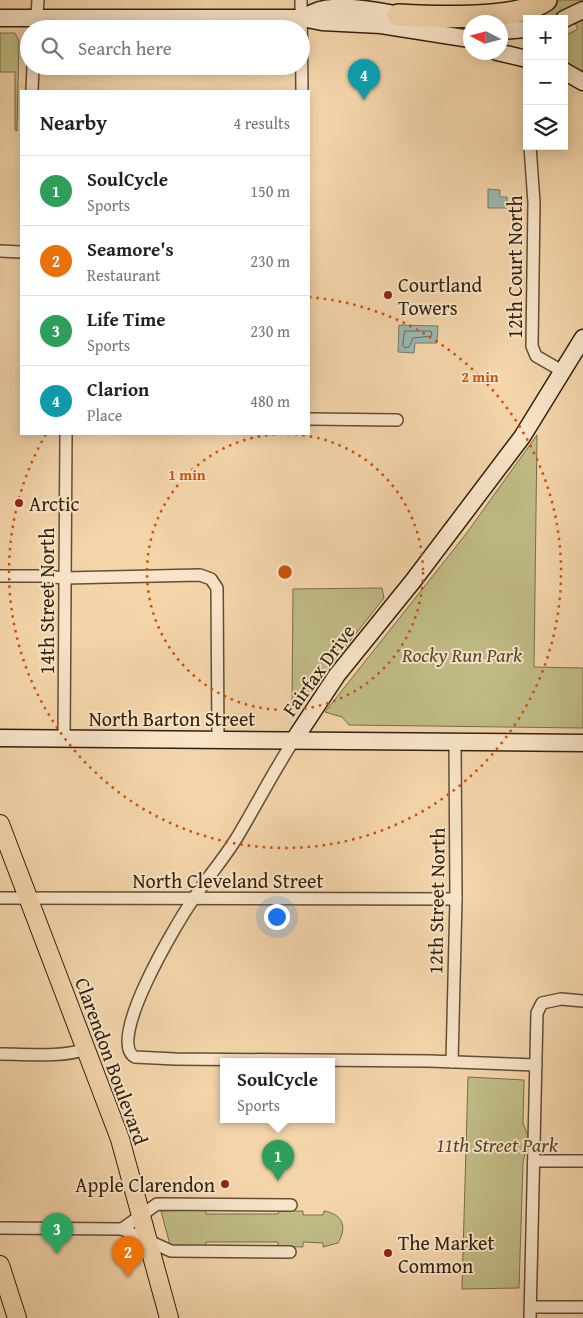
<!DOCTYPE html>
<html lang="en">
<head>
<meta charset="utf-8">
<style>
  :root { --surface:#fff; --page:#f6f6f6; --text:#222; --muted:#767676; --line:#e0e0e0; --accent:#8f2418 }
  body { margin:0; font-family:"Gentium Book Plus",serif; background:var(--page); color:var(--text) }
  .controls { position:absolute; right:15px; top:15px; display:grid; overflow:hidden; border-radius:0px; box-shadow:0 2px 12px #0003 }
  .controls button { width:45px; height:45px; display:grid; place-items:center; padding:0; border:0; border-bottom:1px solid var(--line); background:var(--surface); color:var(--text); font:25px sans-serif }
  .compass { position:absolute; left:463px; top:15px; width:45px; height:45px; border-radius:50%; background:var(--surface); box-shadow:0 2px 12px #0003; rotate:276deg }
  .you { position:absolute; left:276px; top:916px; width:18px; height:18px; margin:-12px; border:4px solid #fff; border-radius:50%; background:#1a73e8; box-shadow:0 0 0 8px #1a73e833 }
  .badge { display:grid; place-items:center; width:32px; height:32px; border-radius:50%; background:var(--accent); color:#fff; font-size:16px; font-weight:700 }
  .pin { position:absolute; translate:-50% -41px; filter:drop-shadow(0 1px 2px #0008) }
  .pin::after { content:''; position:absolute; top:26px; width:18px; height:15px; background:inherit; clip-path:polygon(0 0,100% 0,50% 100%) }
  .popup { position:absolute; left:220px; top:1058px; width:115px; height:65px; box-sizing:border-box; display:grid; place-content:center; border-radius:0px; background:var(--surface); filter:drop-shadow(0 1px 4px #0005); font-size:16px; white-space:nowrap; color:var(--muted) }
  .popup b { font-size:19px; color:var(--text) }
  .popup::after { content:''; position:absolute; left:50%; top:100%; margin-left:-10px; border:10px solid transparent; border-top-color:var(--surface) }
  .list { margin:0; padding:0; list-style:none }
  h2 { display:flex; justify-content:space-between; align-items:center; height:65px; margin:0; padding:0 20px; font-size:21px }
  h2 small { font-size:16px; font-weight:400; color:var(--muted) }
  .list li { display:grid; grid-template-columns:32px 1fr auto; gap:15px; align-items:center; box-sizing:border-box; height:70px; padding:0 20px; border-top:1px solid var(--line) }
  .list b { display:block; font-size:19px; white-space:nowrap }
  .list p { margin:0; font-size:16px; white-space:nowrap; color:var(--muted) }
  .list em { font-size:16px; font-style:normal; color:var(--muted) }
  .icon { flex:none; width:28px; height:28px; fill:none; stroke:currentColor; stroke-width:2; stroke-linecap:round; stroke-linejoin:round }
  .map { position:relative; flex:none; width:583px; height:1318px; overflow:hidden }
  .search { position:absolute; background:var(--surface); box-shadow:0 2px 12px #0003; left:20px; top:20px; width:290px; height:55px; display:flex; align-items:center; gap:12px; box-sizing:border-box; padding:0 18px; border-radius:28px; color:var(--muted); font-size:19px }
  .panel { position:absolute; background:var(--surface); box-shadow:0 2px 12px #0003; left:20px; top:90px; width:290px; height:345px; border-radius:0px }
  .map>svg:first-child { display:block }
  .green { fill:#c0bc85; stroke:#786e49 }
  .water { fill:#9db8b0; stroke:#727c6f }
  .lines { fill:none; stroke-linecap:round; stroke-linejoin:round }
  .shore { stroke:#676c5e; stroke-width:1 }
  .street-casing { stroke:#624e34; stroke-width:14 }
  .secondary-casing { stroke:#31210d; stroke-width:19 }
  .primary-casing { stroke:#31210d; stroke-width:20 }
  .highway-casing { stroke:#31210d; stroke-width:24 }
  .street { stroke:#f8e4c8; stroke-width:11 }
  .secondary { stroke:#f8e4c8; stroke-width:16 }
  .primary { stroke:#f4d5aa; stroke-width:18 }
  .highway { stroke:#f4d5aa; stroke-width:21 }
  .ring { fill:none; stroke:#cd510c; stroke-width:2.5; stroke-dasharray:2.5 5 }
  .poi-dot { fill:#8f2418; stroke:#f8e4c8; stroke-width:2 }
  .labels { text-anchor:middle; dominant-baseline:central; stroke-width:4; stroke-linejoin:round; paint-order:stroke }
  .street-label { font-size:20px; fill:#31210d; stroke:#f8e4c8 }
  .poi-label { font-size:20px; fill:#31210d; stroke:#f8e4c8; text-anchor:start }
  .park-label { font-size:20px; font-style:italic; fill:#55482b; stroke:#f8e4c8 }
  .centre { fill:#cd510c; stroke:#f8e4c8; stroke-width:2.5 }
  .ring-label { font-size:15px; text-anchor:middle; font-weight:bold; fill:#cd510c; stroke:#f8e4c8; stroke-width:4; stroke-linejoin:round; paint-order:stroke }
</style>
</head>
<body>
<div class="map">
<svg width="583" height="1318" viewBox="0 0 583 1318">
  <rect width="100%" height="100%" fill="#f4d5aa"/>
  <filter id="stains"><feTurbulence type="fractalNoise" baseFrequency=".004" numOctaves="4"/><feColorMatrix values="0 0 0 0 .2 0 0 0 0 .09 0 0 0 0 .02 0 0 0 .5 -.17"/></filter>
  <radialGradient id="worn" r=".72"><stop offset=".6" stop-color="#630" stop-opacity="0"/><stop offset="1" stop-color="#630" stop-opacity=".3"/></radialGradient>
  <g class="green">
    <polygon points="554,0 583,0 583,75 564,64 564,36 578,29 569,12 554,19 527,19 527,25 475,20"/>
    <polygon points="0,33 15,33 19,41 17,131 15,130 15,72 0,72"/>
    <polygon points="537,435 534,667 583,668 583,728 349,725 342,717 325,712 466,534"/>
    <polygon points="382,588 384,598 297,708 292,704 293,589"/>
    <polygon points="468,1077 524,1080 523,1123 528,1136 523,1163 519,1288 462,1289"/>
    <path d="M206,1210V1214H278L279,1211H303V1215H323L324,1211C342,1214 348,1226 338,1243L323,1247V1243L303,1242V1247L278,1246V1242H206L205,1246L170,1245L161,1211Z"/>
  </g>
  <g class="water">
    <polygon points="488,189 500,190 500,197 507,197 507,208 488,208"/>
    <polygon points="399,325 438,326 437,343 415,343 414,353 398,352"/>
  </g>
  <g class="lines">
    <polygon class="shore" points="405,331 431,331 432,336 413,338 409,347 405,348 403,345"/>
    <defs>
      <g id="street">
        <polyline points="301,0 302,91"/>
        <polyline points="36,29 38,0"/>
        <polyline points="32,91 33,66"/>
        <polyline points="530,146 534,203 532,346 536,356 562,371"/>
        <polyline points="0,251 21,252"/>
        <polyline points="309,419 397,420"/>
        <polyline points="0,576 43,576 64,578 200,575 211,579 217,588 218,740"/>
        <polyline points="64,738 66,434"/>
        <path d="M294,740C273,772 256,806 236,839C223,860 206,879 192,901C178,921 105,1042 135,1057L175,1059L429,1061L536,1065"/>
        <polyline points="0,898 456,899"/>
        <path d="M0,1054C29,1054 59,1058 87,1049"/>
        <polyline points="452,1062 456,899 455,741"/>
        <polyline points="535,1161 583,1161"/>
        <polyline points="0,1228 122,1229 171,1251 290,1252"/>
        <polyline points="122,1229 157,1204 291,1205"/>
        <polyline points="531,1307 583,1307"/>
        <polyline points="530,1318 537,1013 542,1003 561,999 583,1001"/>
      </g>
      <g id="secondary">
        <polyline points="0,18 302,18 322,22 381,25 470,39"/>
        <path d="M302,18C307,16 313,12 320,10C343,4 386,11 409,18"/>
        <polyline points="564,19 583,10"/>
        <polyline points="500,31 527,29"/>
        <polyline points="497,52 527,59"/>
        <polyline points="564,71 583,82"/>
        <polyline points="0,738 583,743"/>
        <polyline points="294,740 337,675 413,581 522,437 583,338"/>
      </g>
      <g id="primary">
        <polyline points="0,824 120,1139 169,1318"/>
        <polyline points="0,1265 17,1318"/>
      </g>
      <path id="highway" d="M398,15C434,17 518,21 546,0"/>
    </defs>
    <use href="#street" class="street-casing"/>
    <use href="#secondary" class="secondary-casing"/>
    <use href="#primary" class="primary-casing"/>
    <use href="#highway" class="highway-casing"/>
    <use href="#street" class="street"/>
    <use href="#secondary" class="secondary"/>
    <use href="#primary" class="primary"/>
    <use href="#highway" class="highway"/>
  </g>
  <g class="ring">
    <circle cx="285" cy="572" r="138"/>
    <path d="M309 297A276 276 0 1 1 46 434"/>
  </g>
  <g class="poi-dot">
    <circle cx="388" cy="295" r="5"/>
    <circle cx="19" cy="503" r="5"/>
    <circle cx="225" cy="1184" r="5"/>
    <circle cx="388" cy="1253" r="5"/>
  </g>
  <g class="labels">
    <g class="street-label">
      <text transform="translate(514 267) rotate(-90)">12th Court North</text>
      <text transform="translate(46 601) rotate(-90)">14th Street North</text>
      <text transform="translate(318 670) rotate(-54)">Fairfax Drive</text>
      <text x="172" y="718">North Barton Street</text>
      <text x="228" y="880">North Cleveland Street</text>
      <text transform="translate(436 901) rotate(-89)">12th Street North</text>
      <text transform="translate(112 1061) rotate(70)">Clarendon Boulevard</text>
    </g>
    <g class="poi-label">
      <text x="398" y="284">Courtland<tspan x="398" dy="23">Towers</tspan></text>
      <text x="29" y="503">Arctic</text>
      <text x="215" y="1184" text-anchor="end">Apple Clarendon</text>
      <text x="398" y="1242">The Market<tspan x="398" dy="23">Common</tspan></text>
    </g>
    <g class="park-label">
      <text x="462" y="654">Rocky Run Park</text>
      <text x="497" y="1144">11th Street Park</text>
    </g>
  </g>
  <circle cx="285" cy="572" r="8" class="centre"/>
  <g class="ring-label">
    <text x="480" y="382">2 min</text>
    <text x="187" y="480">1 min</text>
  </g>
  <rect width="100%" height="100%" filter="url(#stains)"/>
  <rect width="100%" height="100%" fill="url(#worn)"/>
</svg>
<div class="controls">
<button>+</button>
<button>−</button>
<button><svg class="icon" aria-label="layers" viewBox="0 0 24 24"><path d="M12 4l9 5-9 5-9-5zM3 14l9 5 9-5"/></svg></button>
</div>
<svg class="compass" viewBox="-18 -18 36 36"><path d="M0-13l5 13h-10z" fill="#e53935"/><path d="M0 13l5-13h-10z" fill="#767676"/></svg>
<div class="you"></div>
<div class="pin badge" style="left:278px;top:1181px;background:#2e9e5b">1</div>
<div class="popup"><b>SoulCycle</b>Sports</div>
<div class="pin badge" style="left:128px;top:1277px;background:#e8710a">2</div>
<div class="pin badge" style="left:57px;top:1254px;background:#2e9e5b">3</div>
<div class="pin badge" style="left:364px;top:100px;background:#0f9aa8">4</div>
<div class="search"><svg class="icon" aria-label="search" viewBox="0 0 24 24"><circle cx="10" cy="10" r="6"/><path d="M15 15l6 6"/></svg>Search here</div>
<section class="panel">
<h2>Nearby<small>4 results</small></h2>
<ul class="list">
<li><span class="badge" style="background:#2e9e5b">1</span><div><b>SoulCycle</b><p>Sports</p></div><em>150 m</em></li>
<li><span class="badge" style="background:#e8710a">2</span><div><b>Seamore's</b><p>Restaurant</p></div><em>230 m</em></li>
<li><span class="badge" style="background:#2e9e5b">3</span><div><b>Life Time</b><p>Sports</p></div><em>230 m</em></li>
<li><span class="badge" style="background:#0f9aa8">4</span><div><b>Clarion</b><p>Place</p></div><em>480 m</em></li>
</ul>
</section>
</div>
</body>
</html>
